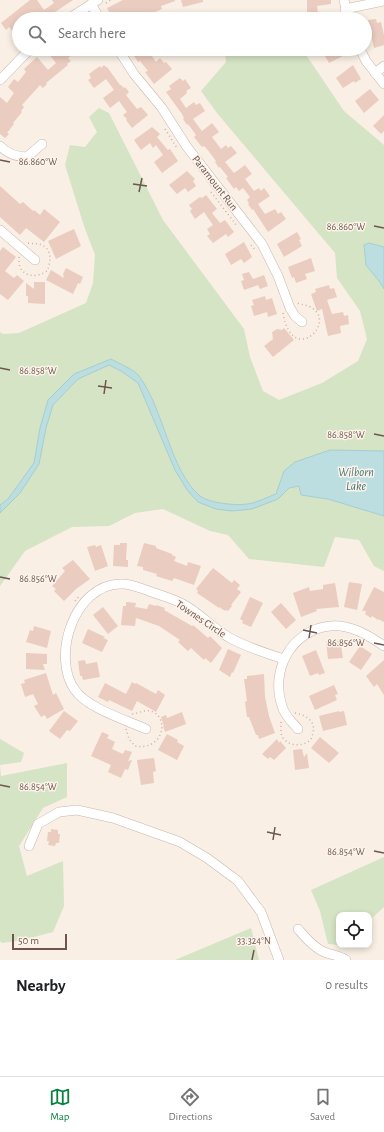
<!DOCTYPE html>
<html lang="en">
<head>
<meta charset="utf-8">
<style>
  :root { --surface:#fff; --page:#f2f2f2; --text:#202124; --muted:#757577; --line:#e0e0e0; --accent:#0b8043 }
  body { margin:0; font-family:"Alegreya Sans",sans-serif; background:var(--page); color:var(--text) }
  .controls { position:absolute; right:12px; bottom:12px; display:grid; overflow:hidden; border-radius:8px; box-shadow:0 2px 6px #0003 }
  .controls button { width:36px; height:36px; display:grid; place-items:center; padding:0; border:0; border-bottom:1px solid var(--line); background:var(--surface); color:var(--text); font:20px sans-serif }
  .scale { position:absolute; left:12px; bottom:10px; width:55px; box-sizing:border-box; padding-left:4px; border:2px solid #6e554d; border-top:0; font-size:11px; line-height:14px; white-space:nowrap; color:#6e554d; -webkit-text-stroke:3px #fcf3ea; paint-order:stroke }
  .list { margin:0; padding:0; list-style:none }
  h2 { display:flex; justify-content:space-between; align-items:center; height:52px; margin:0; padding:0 16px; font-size:17px }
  h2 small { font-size:13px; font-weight:400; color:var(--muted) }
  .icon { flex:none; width:22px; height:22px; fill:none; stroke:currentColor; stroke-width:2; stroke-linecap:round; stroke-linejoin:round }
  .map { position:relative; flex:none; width:384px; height:960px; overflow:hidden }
  .search { position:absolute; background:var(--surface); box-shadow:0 2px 6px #0003; left:12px; right:12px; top:12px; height:44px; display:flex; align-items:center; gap:10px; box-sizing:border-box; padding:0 14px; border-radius:22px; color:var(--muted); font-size:15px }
  .sheet { height:116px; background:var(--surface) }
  nav { display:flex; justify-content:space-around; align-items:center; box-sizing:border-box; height:56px; border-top:1px solid var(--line); background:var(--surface); font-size:11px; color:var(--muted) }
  nav a { display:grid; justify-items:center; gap:2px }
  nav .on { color:var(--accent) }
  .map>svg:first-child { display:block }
  .green { fill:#d5e4c5 }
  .water { fill:#bcdee0; stroke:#a3ced0 }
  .building { fill:#ebccc0 }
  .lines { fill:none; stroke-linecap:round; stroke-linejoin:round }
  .minor-casing { stroke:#c8b6ac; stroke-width:10 }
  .path { stroke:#cfb0a3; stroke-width:1.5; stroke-dasharray:1 3; stroke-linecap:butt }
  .minor { stroke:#fff; stroke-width:9 }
  .ticks { fill:none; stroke:#6e554d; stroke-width:1.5 }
  .labels { text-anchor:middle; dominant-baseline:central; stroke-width:3; stroke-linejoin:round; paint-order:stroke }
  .street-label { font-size:11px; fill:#6e554d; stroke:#fcf3ea }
  .water-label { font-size:12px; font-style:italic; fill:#477578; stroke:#fcf3ea }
  .ticks-label { font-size:10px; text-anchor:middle; fill:#6e554d; stroke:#fcf3ea; stroke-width:3; stroke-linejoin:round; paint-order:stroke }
</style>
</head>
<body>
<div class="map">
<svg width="384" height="960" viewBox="0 0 384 960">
  <rect width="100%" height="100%" fill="#f9efe4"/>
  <g class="green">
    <path d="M225,49H302L344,111L384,145V247L369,243L364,245L366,265L379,281L384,289V451L284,471L276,494C267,497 257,503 247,504C236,506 209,503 200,496C170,470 164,409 139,376C135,370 118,363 111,359L74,374L48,400L40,428L34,463L8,499L0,505V332L3,334L19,333L86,303L93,283L95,255L84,226L65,165L70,145L85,147L97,132L89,117L99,108L109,113L163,220L244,329L250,357L263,391L279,400L322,383L358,361L367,339L360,311L337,278L335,253L217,113L201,91L226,62Z"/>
    <polygon points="109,365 121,371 138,383 175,470 187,490 232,511 278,499 289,488 300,486 301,495 328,499 384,516 384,571 374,566 359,540 335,537 324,567 249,559 228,535 210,531 163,509 135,513 109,526 72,527 25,551 0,586 0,513 20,493 39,464 46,428 53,405 78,379"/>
    <polygon points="0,739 24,753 21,762 0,765 1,776 67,763 67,797 43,808 19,846 27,876 63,861 64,906 53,932 23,940 2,943 0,941"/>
    <polygon points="384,857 384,907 369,921 369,915 339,915 339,945 328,944 320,911 311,890"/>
    <polygon points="251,928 259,960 175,960"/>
  </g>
  <g class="water">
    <polygon points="369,243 384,247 384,289 379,281 366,265 364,245"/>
    <path d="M111,359C118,363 135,370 139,376C164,409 170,471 200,496C209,503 236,506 247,504C257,503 267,497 276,494L284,471L295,462L330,450L384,451V516L328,499L301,495L299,486L289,488L278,499L252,509L232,511L216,509L198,502L187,490L175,470L138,383L121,371L109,365L78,379L53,405L46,428L39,464L20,493L0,513V505L8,499L34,463L40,428L48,400L74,374Z"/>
  </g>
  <g class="building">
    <polygon points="30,0 37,0 44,10 54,3 52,0 73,0 49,16 51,19 41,19 38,16 35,19 19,19 19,39 9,27 6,30 1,23"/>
    <polygon points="123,0 175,0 175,1 161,6 162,9 153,13 154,15 144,19 113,19 107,8"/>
    <polygon points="181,0 203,0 203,2 183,7"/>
    <polygon points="307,0 331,0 331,4 317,6 318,13 307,14"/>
    <polygon points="376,19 377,23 381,22 384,35 384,45 374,48 368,20"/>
    <polygon points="45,49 69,49 73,54 68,58 71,61 67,64 68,65 46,83 47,84 43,88 40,85 22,105 24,107 21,111 22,112 13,123 14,124 7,133 9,134 5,138 0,134 0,97 7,103 14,93 8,87 14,79 18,82 26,72 24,69 37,57 48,70 56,63"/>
    <polygon points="134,49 147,49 156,62 160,58 164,63 166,62 172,69 154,84 145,72 148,71 140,61 138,62 131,51"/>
    <polygon points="325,49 345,49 347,54 329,63 325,56 327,55"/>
    <polygon points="104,65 106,67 107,67 120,85 121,85 124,88 125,87 129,92 126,95 137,109 141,107 148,115 132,128 126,120 127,119 123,115 127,112 119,101 110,108 103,98 114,90 106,79 94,88 88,80 91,78 89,74 100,66 101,68"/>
    <polygon points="353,65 361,79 355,83 354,81 343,88 336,78"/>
    <polygon points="180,78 183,81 185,79 191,88 186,91 187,93 180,99 186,108 194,102 196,105 200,103 205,111 193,119 202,131 212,123 219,132 212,137 221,149 226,145 228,148 231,146 237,153 225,162 234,173 245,165 252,174 245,179 254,191 259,188 261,191 264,188 270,196 258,204 265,214 275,209 278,214 281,212 286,219 268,232 253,209 252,210 248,204 249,203 247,200 250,197 243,188 239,191 236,187 234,189 226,178 228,177 220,167 219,168 215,162 216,161 207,149 204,146 202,147 194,137 196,135 188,124 187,125 183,119 184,118 182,114 166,92 171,89 169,86"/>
    <polygon points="370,89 379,100 364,113 355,101"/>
    <polygon points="384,115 384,131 381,134 373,126"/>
    <polygon points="152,127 160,134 157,137 167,149 168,150 170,149 178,161 162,173 154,162 163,155 156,145 153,148 150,143 141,150 134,140"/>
    <polygon points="187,171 195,179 193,181 196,186 188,192 185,188 177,194 169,185"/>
    <polygon points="0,186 20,204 23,202 33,211 34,210 40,215 44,209 60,222 44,242 26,228 20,235 0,217"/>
    <polygon points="206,195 217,209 212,213 220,223 225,220 234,232 228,237 226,234 213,243 207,236 210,234 207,229 213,225 204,212 195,219 190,211 192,209 189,205 200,197 202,198"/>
    <polygon points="74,229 81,246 56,259 48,241"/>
    <polygon points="297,232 301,239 299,240 302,246 284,257 277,244"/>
    <polygon points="244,242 252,257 244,263 241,259 231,265 225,254"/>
    <polygon points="3,247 16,257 5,271 14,278 17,275 24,281 8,300 0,294 0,251"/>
    <polygon points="311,258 315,271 305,274 307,279 296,283 294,277 292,278 288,267"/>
    <polygon points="66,268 83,277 80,284 78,283 73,294 46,280 51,270 64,278 63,274"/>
    <polygon points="249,272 253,279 264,275 268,286 260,289 258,285 244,290 241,281 244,280 242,274"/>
    <polygon points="34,282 45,282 45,304 28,303 28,296 26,296 26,283 34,289"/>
    <polygon points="329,285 330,289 334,288 337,297 327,300 332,314 343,312 344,316 348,315 349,324 340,326 341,333 328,336 322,309 317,311 311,294 316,292 315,289"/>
    <polygon points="265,296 266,300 272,298 277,314 268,317 267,312 254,316 251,306 254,305 252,300"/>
    <polygon points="284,328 294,340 273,357 264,346 273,339 272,332 277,329 282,330"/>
    <polygon points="120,543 127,543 126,560 128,560 128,567 113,566 114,545 120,545"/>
    <polygon points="144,543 156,546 156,548 172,554 172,555 176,557 174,561 187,566 188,562 201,566 194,585 174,578 172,581 156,576 157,574 143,570 143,567 137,566"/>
    <polygon points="95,545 96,547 101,545 108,566 95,571 87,547"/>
    <polygon points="73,560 90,579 76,589 64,601 54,591 56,589 52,586 65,571 62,568"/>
    <polygon points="213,568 232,583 234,580 240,585 237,589 241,592 231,605 232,606 228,611 226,610 225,611 219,607 219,608 197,593 198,591 196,589"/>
    <polygon points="349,582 362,584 357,610 344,607"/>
    <polygon points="335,583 339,607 316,609 317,611 301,617 293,593 309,587 310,591 323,589 323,585"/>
    <polygon points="374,587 384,592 384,622 378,619 378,620 372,616 371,618 365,614 366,611 362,611"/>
    <polygon points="250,597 263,603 251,627 242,623 243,621 240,619"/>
    <polygon points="126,602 136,603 135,607 147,609 149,604 156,606 156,605 165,608 164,610 192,626 193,625 208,638 210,636 222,648 211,663 205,658 204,660 191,648 188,651 178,642 180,640 159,626 136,618 135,626 121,625 123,606 126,606"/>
    <polygon points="281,603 296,620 286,629 271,612"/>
    <polygon points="103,607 118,626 108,634 93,615"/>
    <polygon points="34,626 51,631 47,648 26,642 30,630 33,631"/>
    <polygon points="88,629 105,637 103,638 108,640 102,652 82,643"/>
    <polygon points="340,639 343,658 328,659 326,641"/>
    <polygon points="360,646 372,654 361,670 349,662"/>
    <polygon points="228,649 241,655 233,673 232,672 230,677 219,670"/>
    <polygon points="316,650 325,673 319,675 318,673 310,676 302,656"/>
    <polygon points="26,653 47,654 47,664 43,664 45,670 26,669"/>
    <polygon points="85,660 86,664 97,662 100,677 83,680 82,676 80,676 78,661"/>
    <polygon points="384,660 384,695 377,684 374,687 366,676"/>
    <polygon points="46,673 53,695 56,693 64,709 47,719 45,715 41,717 34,706 38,704 33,694 25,697 21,684 25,683 24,680"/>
    <polygon points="264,674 265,697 269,716 275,733 259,739 258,735 256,735 249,717 247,717 245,702 247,701 244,679 247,679 247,676"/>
    <polygon points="132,682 135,684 136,683 156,694 158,690 165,695 156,712 137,701 132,711 109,700 108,702 98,697 105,683 126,694"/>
    <polygon points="334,685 338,694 335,695 337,700 315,710 309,696"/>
    <polygon points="64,711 78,721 70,731 67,730 60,739 49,731"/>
    <polygon points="339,711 339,712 344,711 347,725 323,731 319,716"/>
    <polygon points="182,712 186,724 165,732 163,726 164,726 161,717 166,715 167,718"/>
    <polygon points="102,732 109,735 107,738 115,742 112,749 123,754 125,750 132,752 128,761 132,760 128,770 125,769 121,778 108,772 111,765 91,756"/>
    <polygon points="167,734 178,740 177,742 184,746 177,760 158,750"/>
    <polygon points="320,737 339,753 329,763 311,748"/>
    <polygon points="277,739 279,743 280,741 286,748 274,760 270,757 268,759 262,754"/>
    <polygon points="302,749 304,757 307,753 309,768 295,770 293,750"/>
    <polygon points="154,758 156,771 153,772 154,783 141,785 137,760"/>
    <polygon points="51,829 58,830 58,834 60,834 59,843 56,843 55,846 48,845 49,841 47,841 48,832 51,832"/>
  </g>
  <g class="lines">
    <defs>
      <g id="minor">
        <polyline points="344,0 348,19"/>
        <polyline points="91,4 100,19"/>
        <polyline points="345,9 384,1"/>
        <polyline points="68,19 98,0"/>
        <polyline points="118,49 134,74 162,108 187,147 262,244 278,276 290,308 295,316 302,322"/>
        <polyline points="360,49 366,61 384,84"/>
        <polyline points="375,73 384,66"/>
        <polyline points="0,80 30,49"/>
        <path d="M0,146C8,154 16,157 27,157L42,144"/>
        <polyline points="0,230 35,260"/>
        <path d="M146,729C126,720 87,708 75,690C51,657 74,585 120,584C130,583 140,588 149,591C160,595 171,598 181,603C199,612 212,628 230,638C246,647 266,653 283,659"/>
        <path d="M298,729C292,722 284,715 282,706C270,671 291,630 330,626C350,624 368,635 384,646"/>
        <polyline points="29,846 38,824 59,812 77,810 113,818 180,842 207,858 238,881 261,912 279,960"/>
        <path d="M298,929C305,937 312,946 322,951C330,955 339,955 346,960"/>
      </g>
    </defs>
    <use href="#minor" class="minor-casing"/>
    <g class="path">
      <polyline points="106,3 111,0"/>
      <polyline points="56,19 61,16"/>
      <polyline points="165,129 177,148"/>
      <polyline points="211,192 237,226"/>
      <polyline points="251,245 256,251"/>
      <path d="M19,257C19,260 19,264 20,267C25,278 38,277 47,271C51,263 52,249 42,245C37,243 33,244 28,243"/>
      <path d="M283,313C292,367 337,323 312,308C308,305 302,305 297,303"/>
      <polyline points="75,601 80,595"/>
      <path d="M281,722C281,727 280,734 283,738C289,746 301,747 309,741C312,739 312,736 313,733C316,720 305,715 295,713"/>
      <path d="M126,729L129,739L135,746C162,751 170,720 153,712C145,708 139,714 132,714"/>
    </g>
    <use href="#minor" class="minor"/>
  </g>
  <path class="ticks" d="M0,160L10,162M133,184L147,186M139,192L142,178M374,226L384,228M0,368L10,370M98,386L112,388M104,394L106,380M374,434L384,436M0,577L10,579M303,630L317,633M309,638L311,625M374,643L384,645M0,785L10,787M267,832L281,835M273,840L275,827M374,851L384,853M252,960L254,950"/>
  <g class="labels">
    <g class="street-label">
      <text transform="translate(215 183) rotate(52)">Paramount Run</text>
      <text transform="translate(201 619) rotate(34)">Townes Circle</text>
    </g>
    <g class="water-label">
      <text x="356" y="472">Wilborn<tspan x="356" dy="14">Lake</tspan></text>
    </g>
  </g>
  <g class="ticks-label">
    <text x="38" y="165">86.860°W</text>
    <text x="346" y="230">86.860°W</text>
    <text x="38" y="374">86.858°W</text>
    <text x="346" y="438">86.858°W</text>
    <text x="38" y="582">86.856°W</text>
    <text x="346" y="646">86.856°W</text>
    <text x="38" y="790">86.854°W</text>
    <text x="346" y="855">86.854°W</text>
    <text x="254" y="944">33.324°N</text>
  </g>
</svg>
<div class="controls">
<button><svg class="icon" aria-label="locate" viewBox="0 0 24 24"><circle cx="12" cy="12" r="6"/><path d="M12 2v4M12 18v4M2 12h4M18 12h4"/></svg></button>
</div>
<div class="scale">50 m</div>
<div class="search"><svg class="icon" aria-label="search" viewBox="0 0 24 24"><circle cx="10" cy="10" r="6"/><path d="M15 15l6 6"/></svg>Search here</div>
</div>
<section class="sheet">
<h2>Nearby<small>0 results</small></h2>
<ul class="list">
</ul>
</section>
<nav>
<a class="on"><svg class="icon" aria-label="map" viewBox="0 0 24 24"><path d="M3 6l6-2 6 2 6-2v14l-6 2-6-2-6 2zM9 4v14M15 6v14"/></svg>Map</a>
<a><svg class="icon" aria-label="directions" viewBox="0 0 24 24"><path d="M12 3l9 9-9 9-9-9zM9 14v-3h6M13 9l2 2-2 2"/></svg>Directions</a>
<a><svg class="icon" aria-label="saved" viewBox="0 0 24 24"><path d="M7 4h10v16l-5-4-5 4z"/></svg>Saved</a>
</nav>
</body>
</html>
